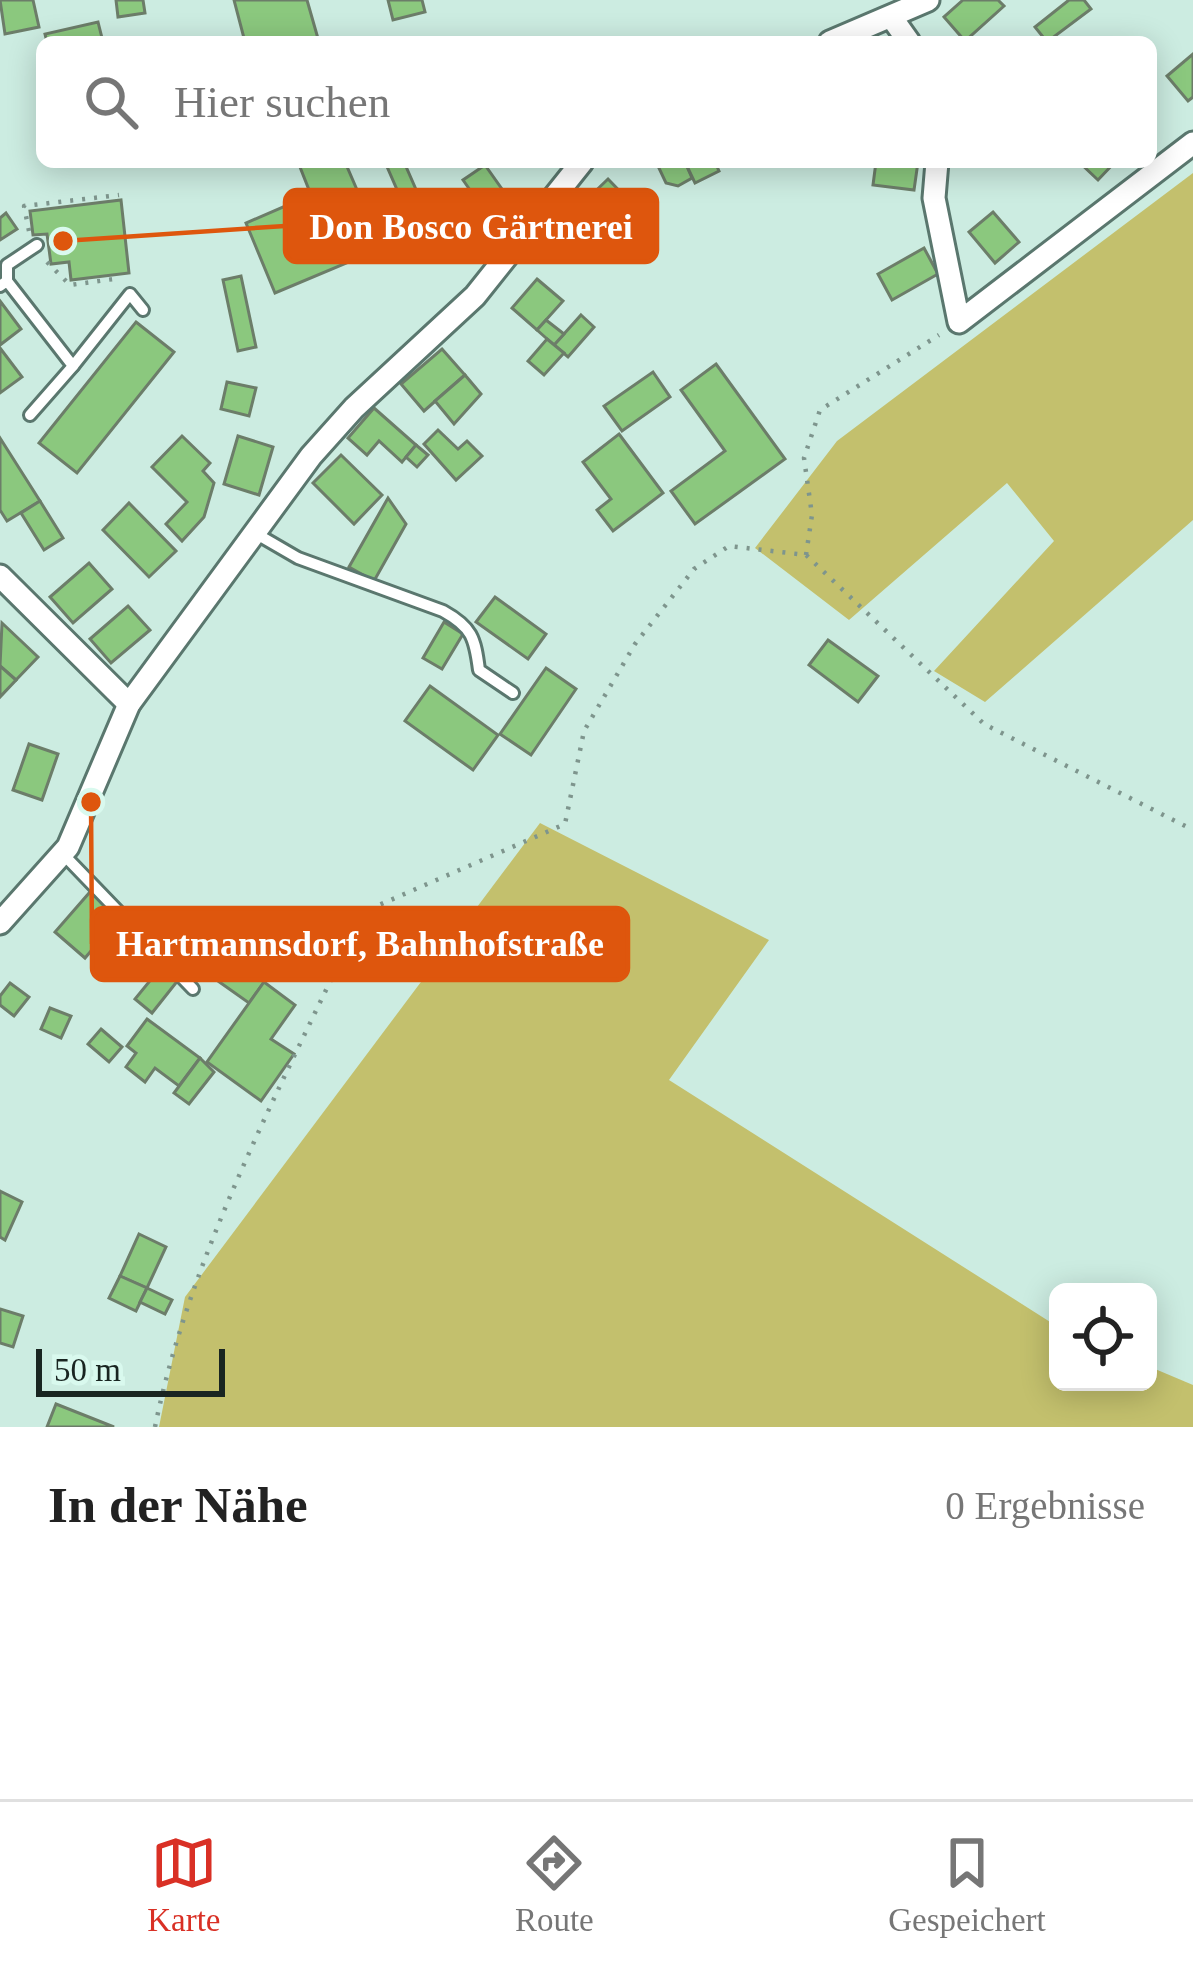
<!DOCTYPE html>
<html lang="de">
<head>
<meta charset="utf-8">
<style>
  :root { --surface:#fff; --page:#f2f2f2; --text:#222; --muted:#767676; --line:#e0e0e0; --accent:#d93025 }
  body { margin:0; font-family:Georgia,serif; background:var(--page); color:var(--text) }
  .controls { position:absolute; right:36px; bottom:36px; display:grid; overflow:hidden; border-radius:18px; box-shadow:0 6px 30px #0003 }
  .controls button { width:108px; height:108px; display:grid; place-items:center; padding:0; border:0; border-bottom:3px solid var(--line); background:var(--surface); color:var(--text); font:60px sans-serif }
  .scale { position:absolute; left:36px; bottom:30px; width:189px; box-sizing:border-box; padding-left:12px; border:6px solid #192521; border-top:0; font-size:33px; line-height:42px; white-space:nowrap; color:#192521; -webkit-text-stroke:9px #d9f9ee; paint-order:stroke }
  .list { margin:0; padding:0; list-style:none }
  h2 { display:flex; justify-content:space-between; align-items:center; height:156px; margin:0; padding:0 48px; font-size:51px }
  h2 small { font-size:39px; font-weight:400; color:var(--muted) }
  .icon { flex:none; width:66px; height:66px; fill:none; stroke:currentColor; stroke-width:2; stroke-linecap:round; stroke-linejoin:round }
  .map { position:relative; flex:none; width:1193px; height:1427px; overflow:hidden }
  .search { position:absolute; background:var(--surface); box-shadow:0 6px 30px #0003; left:36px; right:36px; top:36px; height:132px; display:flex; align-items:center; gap:30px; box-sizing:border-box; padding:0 42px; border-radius:18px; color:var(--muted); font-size:45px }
  .sheet { height:372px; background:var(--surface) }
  nav { display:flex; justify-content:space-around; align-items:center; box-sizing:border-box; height:168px; border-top:3px solid var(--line); background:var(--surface); font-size:33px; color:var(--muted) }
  nav a { display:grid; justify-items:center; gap:6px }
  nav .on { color:var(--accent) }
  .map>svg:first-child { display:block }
  .green { fill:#c3c06d }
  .building { fill:#8bc87e; stroke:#6c7d69; stroke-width:3 }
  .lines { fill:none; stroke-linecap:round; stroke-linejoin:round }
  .service-casing { stroke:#5a776e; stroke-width:16 }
  .minor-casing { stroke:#5a776e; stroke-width:27 }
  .path { stroke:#7e958d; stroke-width:4.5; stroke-dasharray:3 9; stroke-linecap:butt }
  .service { stroke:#fff; stroke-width:10 }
  .minor { stroke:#fff; stroke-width:21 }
  .leader { fill:none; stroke:#de560d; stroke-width:4.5 }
  .callout-dot { fill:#de560d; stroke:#d9f9ee; stroke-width:4.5 }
  .callout { fill:#de560d; stroke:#de560d; stroke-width:4.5 }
  .callout-label { font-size:36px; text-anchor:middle; font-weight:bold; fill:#fff }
</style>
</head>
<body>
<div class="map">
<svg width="1193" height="1427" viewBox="0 0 1193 1427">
  <rect width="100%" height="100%" fill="#ccece1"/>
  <g class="green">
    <polygon points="1193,173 1193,520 985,702 934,671 1054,541 1007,483 849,620 755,548 837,441"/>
    <polygon points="540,823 769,940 669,1080 1058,1327 1058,1382 1148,1382 1148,1366 1193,1385 1193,1427 159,1427 185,1297"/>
  </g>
  <g class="building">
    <polygon points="0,0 33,0 39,27 5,34"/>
    <polygon points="116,0 143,0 145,13 118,17"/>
    <polygon points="234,0 307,0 319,42 245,42"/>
    <polygon points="388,0 422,0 425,12 393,20"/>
    <polygon points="963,0 998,0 1004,6 965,41 944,17"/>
    <polygon points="1069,0 1084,0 1091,9 1047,42 1035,27"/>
    <polygon points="98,22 103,42 47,42 45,34"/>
    <polygon points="1193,54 1193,97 1188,101 1167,76"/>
    <polygon points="298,162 345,162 382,248 275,293 246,223 311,195"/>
    <polygon points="385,162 404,162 421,201 405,208"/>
    <polygon points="668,162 669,165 685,162 692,178 678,186 666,183 657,164"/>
    <polygon points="685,162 715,162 719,171 695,183"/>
    <polygon points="876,162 918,162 914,190 873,185"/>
    <polygon points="1079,162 1115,162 1098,180"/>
    <polygon points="485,165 509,199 475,223 465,209 477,200 463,180"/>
    <polygon points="608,179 637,209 610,235 581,205"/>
    <polygon points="121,200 129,273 71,280 69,262 51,264 47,234 33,235 30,211"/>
    <polygon points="993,212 1019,242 995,263 969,232"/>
    <polygon points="6,213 17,229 0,240 0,218"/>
    <polygon points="924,248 938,274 892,300 878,274"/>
    <polygon points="241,276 256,347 238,351 223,280"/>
    <polygon points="537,279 563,301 537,330 512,308"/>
    <polygon points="0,301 21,329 0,345"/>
    <polygon points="581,315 594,327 568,357 554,345"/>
    <polygon points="546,320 564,334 554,345 537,330"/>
    <polygon points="136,322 174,352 77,473 39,443"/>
    <polygon points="547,339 564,353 544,375 528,361"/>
    <polygon points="0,348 22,377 0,393"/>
    <polygon points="442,349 465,375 424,411 401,384"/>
    <polygon points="716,364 785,459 695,524 671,491 725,451 681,390"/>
    <polygon points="653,372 670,397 622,431 604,406"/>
    <polygon points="465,375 481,394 454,424 435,401"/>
    <polygon points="227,382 256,388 249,416 221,409"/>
    <polygon points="374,408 416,445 402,462 379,441 367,455 348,438"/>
    <polygon points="438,430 458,449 467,441 482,456 456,480 424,444"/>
    <polygon points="619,434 663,493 613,531 597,510 611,499 583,462"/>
    <polygon points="182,436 210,463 203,471 214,483 204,517 182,541 166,524 187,502 152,467"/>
    <polygon points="238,436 273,447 259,495 224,484"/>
    <polygon points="0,438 40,501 7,521 0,510"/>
    <polygon points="416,445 428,455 417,467 406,457"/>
    <polygon points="341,455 382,495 354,524 313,483"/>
    <polygon points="388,498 406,524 374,581 349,567"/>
    <polygon points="40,501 63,538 44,550 21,513"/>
    <polygon points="129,503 176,551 149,577 103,530"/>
    <polygon points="89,563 112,589 73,623 50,597"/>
    <polygon points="495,597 546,634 528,659 476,622"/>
    <polygon points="128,606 150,630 111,663 90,639"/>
    <polygon points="444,622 463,634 442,669 423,658"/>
    <polygon points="2,623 38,657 16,680 0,666"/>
    <polygon points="828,640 878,676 858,702 809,665"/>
    <polygon points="0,666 16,680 0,697"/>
    <polygon points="546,668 576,689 531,755 500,734"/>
    <polygon points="430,686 498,735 473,770 405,721"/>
    <polygon points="29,744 58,754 42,800 13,790"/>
    <polygon points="90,892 119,918 85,958 55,932"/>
    <polygon points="208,943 264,982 249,1003 194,964"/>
    <polygon points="162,966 179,979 152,1013 135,999"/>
    <polygon points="264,982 295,1005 271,1039 294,1054 261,1101 207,1062"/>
    <polygon points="10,983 29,997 14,1016 0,1005 0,996"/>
    <polygon points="50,1008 71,1016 61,1038 41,1029"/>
    <polygon points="147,1019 200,1058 179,1086 155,1068 145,1082 126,1067 136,1053 127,1046"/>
    <polygon points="101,1029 122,1047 109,1062 88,1044"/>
    <polygon points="200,1058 214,1072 189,1104 174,1093"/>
    <polygon points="0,1191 22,1202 5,1240 0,1237"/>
    <polygon points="139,1234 166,1247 147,1288 120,1276"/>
    <polygon points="120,1276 147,1288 136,1311 109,1298"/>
    <polygon points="147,1288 172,1300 165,1314 140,1302"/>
    <polygon points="0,1309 23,1316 13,1347 0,1343"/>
    <polygon points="56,1404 114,1427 47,1427"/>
  </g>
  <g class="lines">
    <defs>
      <g id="service">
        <polyline points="7,281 7,265 37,245"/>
        <polyline points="0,286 7,281 73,366 30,415"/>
        <polyline points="73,366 130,294 143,310"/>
        <path d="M255,533L298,558L443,611C472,627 475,638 479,670L513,693"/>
        <polyline points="63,854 193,989"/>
      </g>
      <g id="minor">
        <polyline points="892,18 909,42"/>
        <polyline points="830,42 928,0"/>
        <polyline points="937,162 934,198 959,322 1193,143"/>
        <polyline points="0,576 129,704"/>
        <polyline points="0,923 68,847 129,704 311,456 354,408 475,296 582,162"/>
      </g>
    </defs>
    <use href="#service" class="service-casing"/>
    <use href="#minor" class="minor-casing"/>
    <g class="path">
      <polyline points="29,231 24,206 119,195"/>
      <polyline points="47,262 70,285 121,278"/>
      <polyline points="806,555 812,515 804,458 820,410 939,335"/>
      <path d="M155,1427C191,1249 287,1076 363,912L565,824L584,731L635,644L694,569L729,546L806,555L984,724L1193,830"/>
    </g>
    <use href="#service" class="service"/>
    <use href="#minor" class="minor"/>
  </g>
  <path class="leader" d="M63 241L285 226M91 802L92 944"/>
  <g class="callout-dot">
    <circle cx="63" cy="241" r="12"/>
    <circle cx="91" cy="802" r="12"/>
  </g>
  <g class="callout">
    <rect x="285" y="190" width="372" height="72" rx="12"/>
    <rect x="92" y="908" width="536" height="72" rx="12"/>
  </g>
  <g class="callout-label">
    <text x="471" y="239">Don Bosco Gärtnerei</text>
    <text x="360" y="956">Hartmannsdorf, Bahnhofstraße</text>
  </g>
</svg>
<div class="controls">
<button><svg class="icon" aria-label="locate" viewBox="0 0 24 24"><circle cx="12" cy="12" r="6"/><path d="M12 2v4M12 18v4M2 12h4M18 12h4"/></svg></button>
</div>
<div class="scale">50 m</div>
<div class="search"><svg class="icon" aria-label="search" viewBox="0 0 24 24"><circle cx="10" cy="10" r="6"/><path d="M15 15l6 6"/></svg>Hier suchen</div>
</div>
<section class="sheet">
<h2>In der Nähe<small>0 Ergebnisse</small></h2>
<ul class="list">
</ul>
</section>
<nav>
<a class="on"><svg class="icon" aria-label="map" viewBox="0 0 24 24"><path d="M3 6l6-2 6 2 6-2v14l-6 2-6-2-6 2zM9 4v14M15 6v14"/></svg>Karte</a>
<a><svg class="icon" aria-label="directions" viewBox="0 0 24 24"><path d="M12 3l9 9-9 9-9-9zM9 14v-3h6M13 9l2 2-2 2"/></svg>Route</a>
<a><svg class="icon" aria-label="saved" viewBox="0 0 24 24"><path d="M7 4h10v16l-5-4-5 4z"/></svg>Gespeichert</a>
</nav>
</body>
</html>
